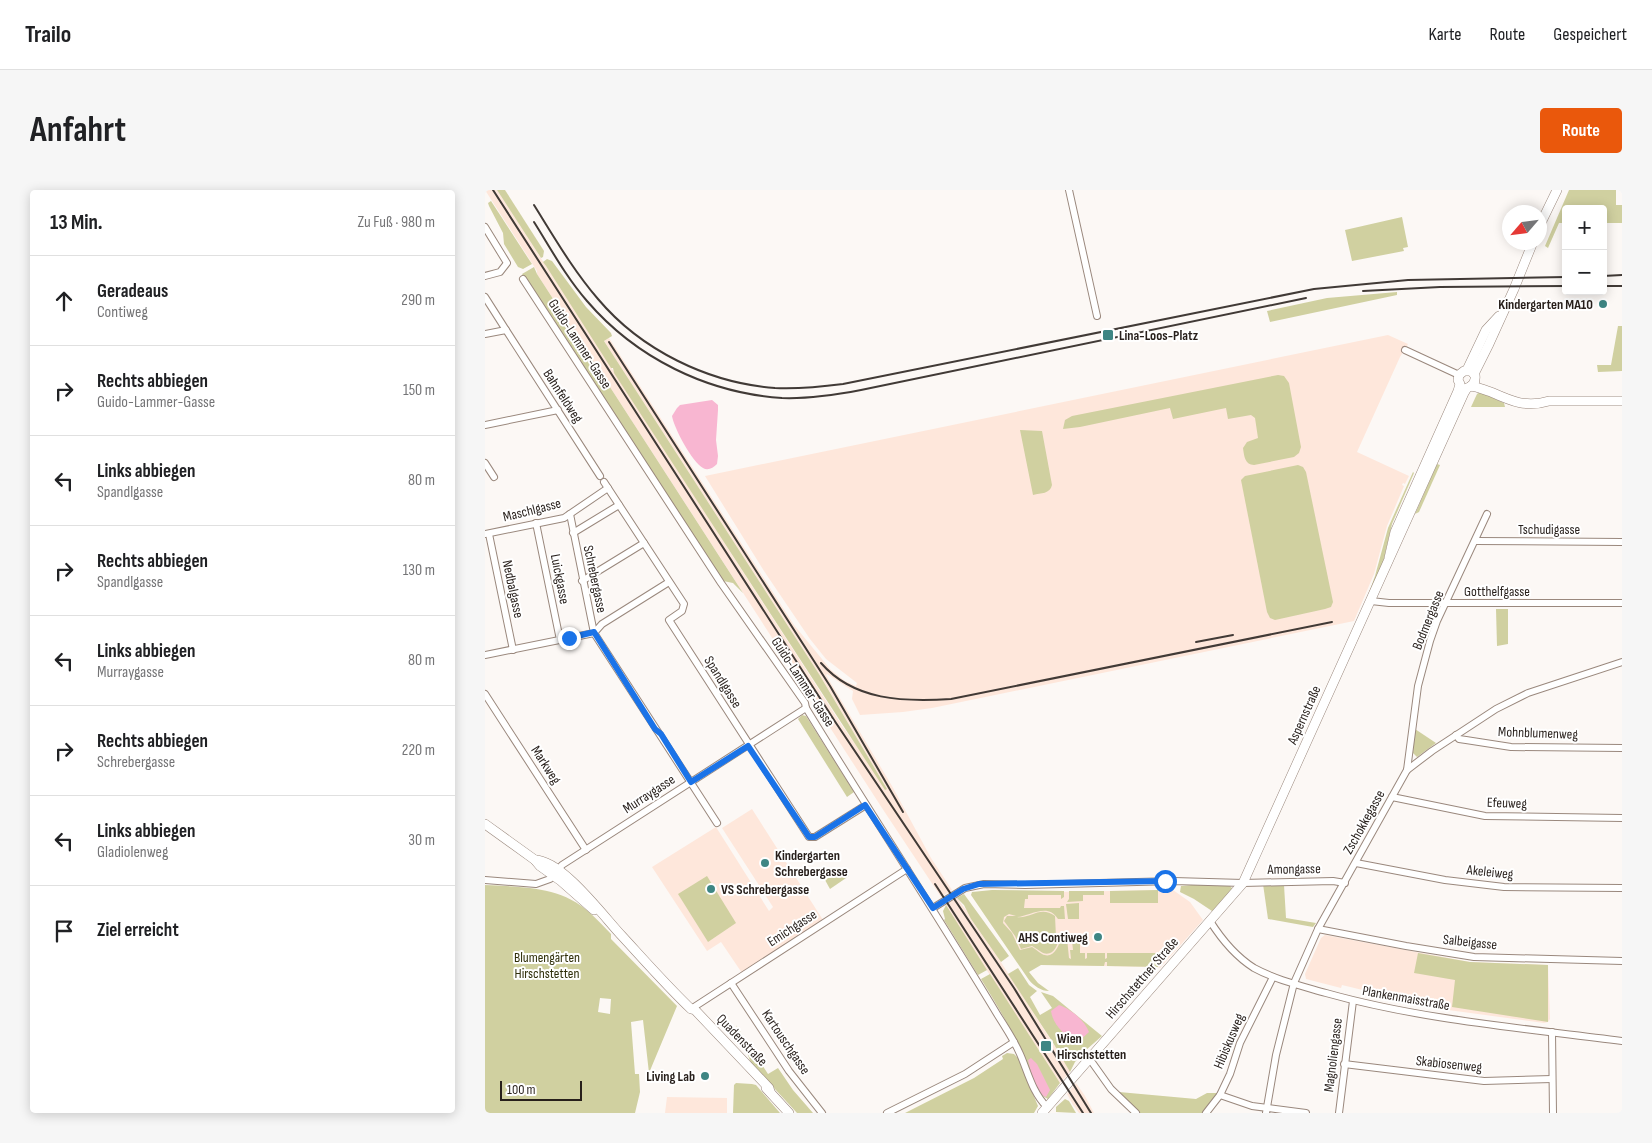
<!DOCTYPE html>
<html lang="de">
<head>
<meta charset="utf-8">
<style>
  :root { --surface:#fff; --page:#f6f6f6; --text:#202124; --muted:#757577; --line:#e0e0e0; --accent:#ea580c }
  body { margin:0; font-family:"Sofia Sans Condensed",sans-serif; background:var(--page); color:var(--text) }
  .controls { position:absolute; right:15px; top:15px; display:grid; overflow:hidden; border-radius:5px; box-shadow:0 2px 12px #0003 }
  .controls button { width:45px; height:45px; display:grid; place-items:center; padding:0; border:0; border-bottom:1px solid var(--line); background:var(--surface); color:var(--text); font:25px sans-serif }
  .compass { position:absolute; left:1017px; top:15px; width:45px; height:45px; border-radius:50%; background:var(--surface); box-shadow:0 2px 12px #0003; rotate:242deg }
  .scale { position:absolute; left:15px; bottom:12px; width:82px; box-sizing:border-box; padding-left:5px; border:2px solid #271f1b; border-top:0; font-size:14px; line-height:18px; white-space:nowrap; color:#271f1b; -webkit-text-stroke:4px #fff; paint-order:stroke }
  .stop { position:absolute; width:15px; height:15px; margin:-11px; border:4px solid #1a73e8; border-radius:50%; background:#fff }
  .stop.end { background:#1a73e8; border-color:#fff; box-shadow:0 1px 5px #0008 }
  .list { margin:0; padding:0; list-style:none }
  h2 { display:flex; justify-content:space-between; align-items:center; height:65px; margin:0; padding:0 20px; font-size:21px }
  h2 small { font-size:16px; font-weight:400; color:var(--muted) }
  .list li { display:grid; grid-template-columns:32px 1fr auto; gap:15px; align-items:center; box-sizing:border-box; height:90px; padding:0 20px; border-top:1px solid var(--line) }
  .list b { display:block; font-size:19px; white-space:nowrap }
  .list p { margin:0; font-size:16px; white-space:nowrap; color:var(--muted) }
  .list em { font-size:16px; font-style:normal; color:var(--muted) }
  .icon { flex:none; width:28px; height:28px; fill:none; stroke:currentColor; stroke-width:2; stroke-linecap:round; stroke-linejoin:round }
  .map { position:relative; flex:none; width:1137px; height:923px; overflow:hidden; border-radius:5px }
  header { display:flex; align-items:center; gap:30px; box-sizing:border-box; height:70px; padding:0 25px; background:var(--surface); border-bottom:1px solid var(--line) }
  header strong { font-size:24px }
  nav { display:flex; gap:28px; margin-inline-start:auto; font-size:18px }
  .intro { display:flex; align-items:center; justify-content:space-between; box-sizing:border-box; height:120px; padding:0 30px }
  h1 { margin:0; font-size:35px }
  .button { padding:12px 22px; border-radius:5px; background:var(--accent); color:#fff; font-size:18px; font-weight:700 }
  main { display:flex; gap:30px; padding:0 30px }
  aside { flex:1; background:var(--surface); border-radius:5px; box-shadow:0 2px 12px #0003 }
  .map>svg:first-child { display:block }
  .built { fill:#fee7db }
  .green { fill:#d0d0a0; fill-rule:evenodd }
  .water { fill:#f8b6d1 }
  .lines { fill:none; stroke-linecap:round; stroke-linejoin:round }
  .minor-casing { stroke:#9a887d; stroke-width:8 }
  .tertiary-casing { stroke:#9a887d; stroke-width:10 }
  .secondary-casing { stroke:#9a887d; stroke-width:10 }
  .minor { stroke:#fff; stroke-width:6 }
  .tertiary { stroke:#fff; stroke-width:9 }
  .secondary { stroke:#fff; stroke-width:9 }
  .rail { stroke:#413a36; stroke-width:2 }
  .route { stroke:#1a73e8; stroke-width:6 }
  .poi-dot { fill:#3e8684; stroke:#fff; stroke-width:2 }
  .labels { text-anchor:middle; dominant-baseline:central; stroke-width:4; stroke-linejoin:round; paint-order:stroke }
  .poi-label { font-size:14px; font-weight:bold; fill:#271f1b; stroke:#fff; text-anchor:start }
  .street-label { font-size:14px; fill:#271f1b; stroke:#fff }
  .park-label { font-size:14px; fill:#2e2d08; stroke:#fff }
</style>
</head>
<body>
<header>
<strong>Trailo</strong>
<nav><a>Karte</a><a>Route</a><a>Gespeichert</a></nav>
</header>
<div class="intro"><h1>Anfahrt</h1><a class="button">Route</a></div>
<main>
<aside>
<h2>13 Min.<small>Zu Fuß · 980 m</small></h2>
<ul class="list">
<li><svg class="icon" aria-label="ahead" viewBox="0 0 24 24"><path d="M12 20V5M6 11l6-6 6 6"/></svg><div><b>Geradeaus</b><p>Contiweg</p></div><em>290 m</em></li>
<li><svg class="icon" aria-label="right" viewBox="0 0 24 24"><path d="M7 20v-9h11M14 6l5 5-5 5"/></svg><div><b>Rechts abbiegen</b><p>Guido-Lammer-Gasse</p></div><em>150 m</em></li>
<li><svg class="icon" aria-label="left" viewBox="0 0 24 24"><path d="M17 20v-9H6M10 6l-5 5 5 5"/></svg><div><b>Links abbiegen</b><p>Spandlgasse</p></div><em>80 m</em></li>
<li><svg class="icon" aria-label="right" viewBox="0 0 24 24"><path d="M7 20v-9h11M14 6l5 5-5 5"/></svg><div><b>Rechts abbiegen</b><p>Spandlgasse</p></div><em>130 m</em></li>
<li><svg class="icon" aria-label="left" viewBox="0 0 24 24"><path d="M17 20v-9H6M10 6l-5 5 5 5"/></svg><div><b>Links abbiegen</b><p>Murraygasse</p></div><em>80 m</em></li>
<li><svg class="icon" aria-label="right" viewBox="0 0 24 24"><path d="M7 20v-9h11M14 6l5 5-5 5"/></svg><div><b>Rechts abbiegen</b><p>Schrebergasse</p></div><em>220 m</em></li>
<li><svg class="icon" aria-label="left" viewBox="0 0 24 24"><path d="M17 20v-9H6M10 6l-5 5 5 5"/></svg><div><b>Links abbiegen</b><p>Gladiolenweg</p></div><em>30 m</em></li>
<li><svg class="icon" aria-label="arrive" viewBox="0 0 24 24"><path d="M6 21V4h12l-3 4 3 4H6"/></svg><div><b>Ziel erreicht</b></div></li>
</ul>
</aside>
<div class="map">
<svg width="1137" height="923" viewBox="0 0 1137 923">
  <rect width="100%" height="100%" fill="#fcf8f5"/>
  <g class="built">
    <polygon points="0,0 12,0 358,537 402,599 334,484 119,151 124,148 309,435 346,480 360,491 371,496 372,493 341,469 325,449 279,381 220,286 903,145 923,154 915,167 872,262 924,286 920,294 918,293 917,295 919,296 902,336 889,384 869,431 447,518 418,522 375,525 367,509 368,501 342,484 341,485 407,596 446,668 467,700 456,707 397,618 52,84 52,81"/>
    <polygon points="267,619 338,730 257,783 236,752 222,761 167,677 231,637 284,721 288,717 237,638"/>
    <polygon points="688,700 705,712 718,730 675,778 673,777 564,775 560,768 543,776 495,703"/>
    <polygon points="472,708 485,725 486,729 512,766 578,869 585,882 575,893 464,722 461,715"/>
    <polygon points="840,745 985,772 1063,775 1065,829 1063,832 1059,833 956,819 955,814 894,804 857,795 856,798 821,789 820,784 836,748"/>
    <polygon points="591,893 600,906 609,923 594,923 588,915 582,904"/>
    <polygon points="182,907 242,908 242,923 180,923"/>
  </g>
  <g class="green">
    <polygon points="12,0 20,0 59,61 58,67 56,68"/>
    <polygon points="1084,0 1131,0 1131,15 1137,15 1137,33 1118,33 1118,19 1081,19 1081,33 1074,33 1063,58 1060,56"/>
    <polygon points="6,11 43,68 47,74 38,79 33,77 19,54 18,43 4,16 3,13"/>
    <polygon points="917,27 923,57 918,58 919,61 867,71 860,40"/>
    <polygon points="62,69 67,71 101,117 126,143 127,146 119,151 334,484 402,599 400,600 129,183 128,178 126,178 61,76 58,72"/>
    <polygon points="49,77 52,84 258,403 248,393 238,391 41,90 37,84"/>
    <polygon points="912,102 912,105 785,132 782,121 842,108"/>
    <polygon points="1133,136 1137,136 1137,181 1113,182 1112,175 1126,175"/>
    <path d="M793,185L799,186L804,193L816,257L814,263L809,267L769,275C760,275 759,266 758,258L762,252L773,248L770,228L766,225L743,229L741,218L688,229L685,218L595,237L578,239L580,230L587,226Z"/>
    <polygon points="995,202 1019,213 1020,217 986,217 992,204"/>
    <path d="M535,240L557,241L567,295C565,304 556,303 548,305Z"/>
    <polygon points="952,274 955,275 934,322 930,324"/>
    <polygon points="813,275 818,277 821,282 848,412 846,417 840,419 790,430 785,428 782,422 756,290 760,286"/>
    <polygon points="928,282 929,283 907,334 897,377 883,408 882,408 890,386 903,338"/>
    <polygon points="1011,419 1023,419 1023,454 1012,456"/>
    <polygon points="317,525 321,526 369,602 362,607 313,529"/>
    <polygon points="930,539 951,553 932,567 928,563"/>
    <polygon points="359,678 364,686 345,699 340,690"/>
    <polygon points="222,686 251,733 223,752 193,704"/>
    <polygon points="717,694 745,696 748,699 727,721 709,709 695,702 696,696"/>
    <polygon points="778,694 799,695 801,728 831,733 828,737 783,729"/>
    <path d="M0,695C36,697 76,696 104,722C112,729 119,737 126,744V749L192,816L164,883L158,830L146,832L150,884H154L155,902L150,923H0ZM115,808L126,809L125,824L113,822Z"/>
    <path d="M507,700L579,701V707L576,709V705H543V709H540L539,718H575L576,716H579L580,729H573C563,712 545,726 532,727C546,729 555,715 570,726L571,747L574,748C573,755 568,767 558,763C554,761 551,758 547,756L536,759L530,746L519,731L522,726H531L524,724L519,727L518,733L527,743L535,760L547,757C551,759 553,762 557,764C568,770 574,756 576,748H582L584,768L586,769L585,760H588L587,751H584V748H595V763H600V769L602,768V763H620V769L622,768V763H673V777L622,776V772H620L619,776L556,775L544,782L553,793L564,801C556,801 549,796 544,790L486,705L487,702Z"/>
    <polygon points="673,700 673,713 625,713 625,701"/>
    <polygon points="584,701 619,701 619,705 598,705 598,711 582,712 584,709"/>
    <polygon points="479,704 524,766 516,772 486,729 479,715 472,708"/>
    <polygon points="594,713 594,729 583,729 581,714"/>
    <polygon points="461,715 502,780 493,785 459,730 460,729 458,721"/>
    <polygon points="933,763 985,772 1063,775 1063,832 967,817 970,790 929,783"/>
    <polygon points="533,778 544,795 552,801 545,807 555,825 567,818 556,802 568,806 617,846 601,860 590,872 585,882 567,851 523,784"/>
    <polygon points="661,781 670,781 651,803 646,798"/>
    <path d="M505,784L575,893L563,909C552,905 550,892 546,883C533,850 515,820 496,789Z"/>
    <polygon points="251,835 283,884 293,878 308,900 328,923 312,923 266,873"/>
    <polygon points="522,863 529,864 533,868 553,916 549,923 420,923 489,888 518,869 517,866"/>
    <polygon points="251,893 267,894 271,895 295,923 248,923 249,895"/>
    <polygon points="634,902 711,909 722,903 734,903 718,923 654,923 632,903"/>
    <polygon points="580,909 584,911 591,923 571,922 571,917"/>
  </g>
  <g class="water">
    <path d="M227,210L233,215V220L231,250L233,266L232,274C228,278 223,281 218,278C207,272 189,238 187,226L192,218L195,215Z"/>
    <path d="M574,815C586,819 600,831 604,842L592,853C580,846 568,835 566,821Z"/>
    <path d="M546,868L552,874L565,900L561,907C550,903 546,881 543,870Z"/>
  </g>
  <g class="lines">
    <defs>
      <g id="minor">
        <polyline points="584,0 612,126"/>
        <polyline points="0,37 22,73 15,82 0,86"/>
        <path d="M38,89L236,393L320,513L321,518C384,621 450,721 512,824C520,837 529,850 535,864C543,882 547,902 562,917"/>
        <polyline points="0,107 21,140 0,144"/>
        <polyline points="21,140 115,286"/>
        <polyline points="920,160 974,185"/>
        <polyline points="0,235 73,220"/>
        <polyline points="0,273 9,287"/>
        <polyline points="119,292 199,414 197,421 184,430 324,647 330,647 381,615"/>
        <polyline points="85,324 109,443 232,633"/>
        <polyline points="51,333 75,450"/>
        <polyline points="88,343 134,315"/>
        <polyline points="0,344 79,328 123,298"/>
        <polyline points="4,344 28,460"/>
        <polyline points="990,351 1137,352"/>
        <polyline points="97,391 159,353"/>
        <polyline points="886,411 904,413 1137,413"/>
        <polyline points="0,465 109,443 117,434 184,392"/>
        <polyline points="0,504 101,660"/>
        <polyline points="971,545 974,549 981,550 1026,557 1137,558"/>
        <polyline points="922,580 933,496 945,451 952,431 1002,324"/>
        <polyline points="907,607 1000,626 1137,628"/>
        <polyline points="871,673 960,690 1019,697 1137,698"/>
        <polyline points="0,690 51,694 65,689 77,675 321,518"/>
        <polyline points="448,718 480,698 499,694 540,695 689,691 758,693 848,691 860,693"/>
        <path d="M725,731C737,750 750,766 769,778C791,790 817,796 841,803C937,830 1038,838 1137,851"/>
        <polyline points="833,739 921,756 989,767 1137,771"/>
        <polyline points="246,793 304,881 337,923"/>
        <polyline points="206,819 422,679"/>
        <polyline points="1067,842 1068,923"/>
        <polyline points="604,868 626,899 651,923"/>
        <polyline points="859,874 999,891 1067,889"/>
        <polyline points="735,905 767,916 821,923"/>
        <polyline points="402,923 480,884 529,852"/>
        <polyline points="721,923 735,905 745,884 755,853 788,787"/>
        <polyline points="781,923 791,865 809,793 833,739 922,580 947,561 1011,519 1043,503 1137,472"/>
        <polyline points="854,923 868,811"/>
      </g>
      <g id="tertiary">
        <polyline points="1054,37 1072,0"/>
        <polyline points="982,180 1001,140 1014,126"/>
        <polyline points="989,184 1004,154 1029,99 1048,52"/>
        <polyline points="0,634 50,670 55,676 76,691 109,720"/>
        <path d="M50,670C77,670 119,727 137,746C160,771 182,796 206,819L210,820L284,898L285,902"/>
        <polyline points="281,898 304,923"/>
      </g>
      <g id="secondary">
        <path d="M986,196C993,197 999,200 1006,202C1026,211 1041,218 1064,211H1137"/>
        <path d="M557,923L758,693L979,203L982,198C988,196 991,192 990,185L986,181H979L974,185L973,190L975,194L973,201L910,342L904,368"/>
      </g>
    </defs>
    <use href="#minor" class="minor-casing"/>
    <use href="#tertiary" class="tertiary-casing"/>
    <use href="#secondary" class="secondary-casing"/>
    <use href="#minor" class="minor"/>
    <use href="#tertiary" class="tertiary"/>
    <use href="#secondary" class="secondary"/>
    <g class="rail">
      <polyline points="8,0 351,533 529,798 606,923"/>
      <path d="M49,15C69,47 88,80 113,109C156,160 223,193 290,198C313,199 335,197 358,194L829,99L923,90L1081,87"/>
      <path d="M49,32C66,59 81,87 102,111C151,168 222,203 297,208C324,209 350,205 376,200L821,108"/>
      <polyline points="1118,86 1137,85"/>
      <polyline points="1118,96 1137,96"/>
      <polyline points="878,101 955,97 1081,96"/>
      <polyline points="124,152 345,496 418,622"/>
      <polyline points="711,452 748,445"/>
      <path d="M336,473C369,511 419,512 466,509L847,432"/>
      <polyline points="450,694 598,923"/>
    </g>
  </g>
  <g class="lines">
    <polyline class="route" points="84,448 109,442 170,539 176,544 206,592 263,556 324,647 330,647 380,615 448,718 478,699 494,694 680,691"/>
  </g>
  <g class="poi-dot">
    <circle cx="1118" cy="114" r="5"/>
    <rect x="617" y="139" width="12" height="12" rx="2.5"/>
    <circle cx="280" cy="673" r="5"/>
    <circle cx="226" cy="699" r="5"/>
    <circle cx="613" cy="747" r="5"/>
    <rect x="555" y="850" width="12" height="12" rx="2.5"/>
    <circle cx="220" cy="886" r="5"/>
  </g>
  <g class="labels">
    <g class="poi-label">
      <text x="1108" y="114" text-anchor="end">Kindergarten MA10</text>
      <text x="634" y="145">Lina-Loos-Platz</text>
      <text x="290" y="665">Kindergarten<tspan x="290" dy="16">Schrebergasse</tspan></text>
      <text x="236" y="699">VS Schrebergasse</text>
      <text x="603" y="747" text-anchor="end">AHS Contiweg</text>
      <text x="572" y="848">Wien<tspan x="572" dy="16">Hirschstetten</tspan></text>
      <text x="210" y="886" text-anchor="end">Living Lab</text>
    </g>
    <g class="street-label">
      <text transform="translate(95 154) rotate(57)">Guido-Lammer-Gasse</text>
      <text transform="translate(78 206) rotate(57)">Bahnfeldweg</text>
      <text transform="translate(47 320) rotate(-14)">Maschlgasse</text>
      <text x="1064" y="339">Tschudigasse</text>
      <text transform="translate(75 389) rotate(79)">Luickgasse</text>
      <text transform="translate(110 389) rotate(78)">Schrebergasse</text>
      <text transform="translate(28 399) rotate(78)">Nedbalgasse</text>
      <text x="1012" y="401">Gotthelfgasse</text>
      <text transform="translate(943 430) rotate(-68)">Bodmergasse</text>
      <text transform="translate(238 492) rotate(58)">Spandlgasse</text>
      <text transform="translate(318 492) rotate(57)">Guido-Lammer-Gasse</text>
      <text transform="translate(819 525) rotate(-66)">Aspernstraße</text>
      <text transform="translate(1053 543) rotate(2)">Mohnblumenweg</text>
      <text transform="translate(61 575) rotate(57)">Markweg</text>
      <text transform="translate(164 604) rotate(-33)">Murraygasse</text>
      <text transform="translate(1022 613) rotate(2)">Efeuweg</text>
      <text transform="translate(879 632) rotate(-61)">Zschokkegasse</text>
      <text transform="translate(809 679) rotate(-1)">Amongasse</text>
      <text transform="translate(1005 682) rotate(6)">Akeleiweg</text>
      <text transform="translate(307 738) rotate(-33)">Emichgasse</text>
      <text transform="translate(985 752) rotate(6)">Salbeigasse</text>
      <text transform="translate(657 788) rotate(-49)">Hirschstettner Straße</text>
      <text transform="translate(921 808) rotate(10)">Plankenmaisstraße</text>
      <text transform="translate(257 850) rotate(46)">Quadenstraße</text>
      <text transform="translate(744 851) rotate(-67)">Hibiskusweg</text>
      <text transform="translate(301 852) rotate(56)">Kartouschgasse</text>
      <text transform="translate(848 865) rotate(-83)">Magnoliengasse</text>
      <text transform="translate(964 874) rotate(6)">Skabiosenweg</text>
    </g>
    <g class="park-label">
      <text x="62" y="767">Blumengärten<tspan x="62" dy="16">Hirschstetten</tspan></text>
    </g>
  </g>
</svg>
<div class="controls">
<button>+</button>
<button>−</button>
</div>
<svg class="compass" viewBox="-18 -18 36 36"><path d="M0-13l5 13h-10z" fill="#e53935"/><path d="M0 13l5-13h-10z" fill="#757577"/></svg>
<div class="scale">100 m</div>
<div class="stop" style="left:680px;top:691px"></div>
<div class="stop end" style="left:84px;top:448px"></div>
</div>
</main>
</body>
</html>
